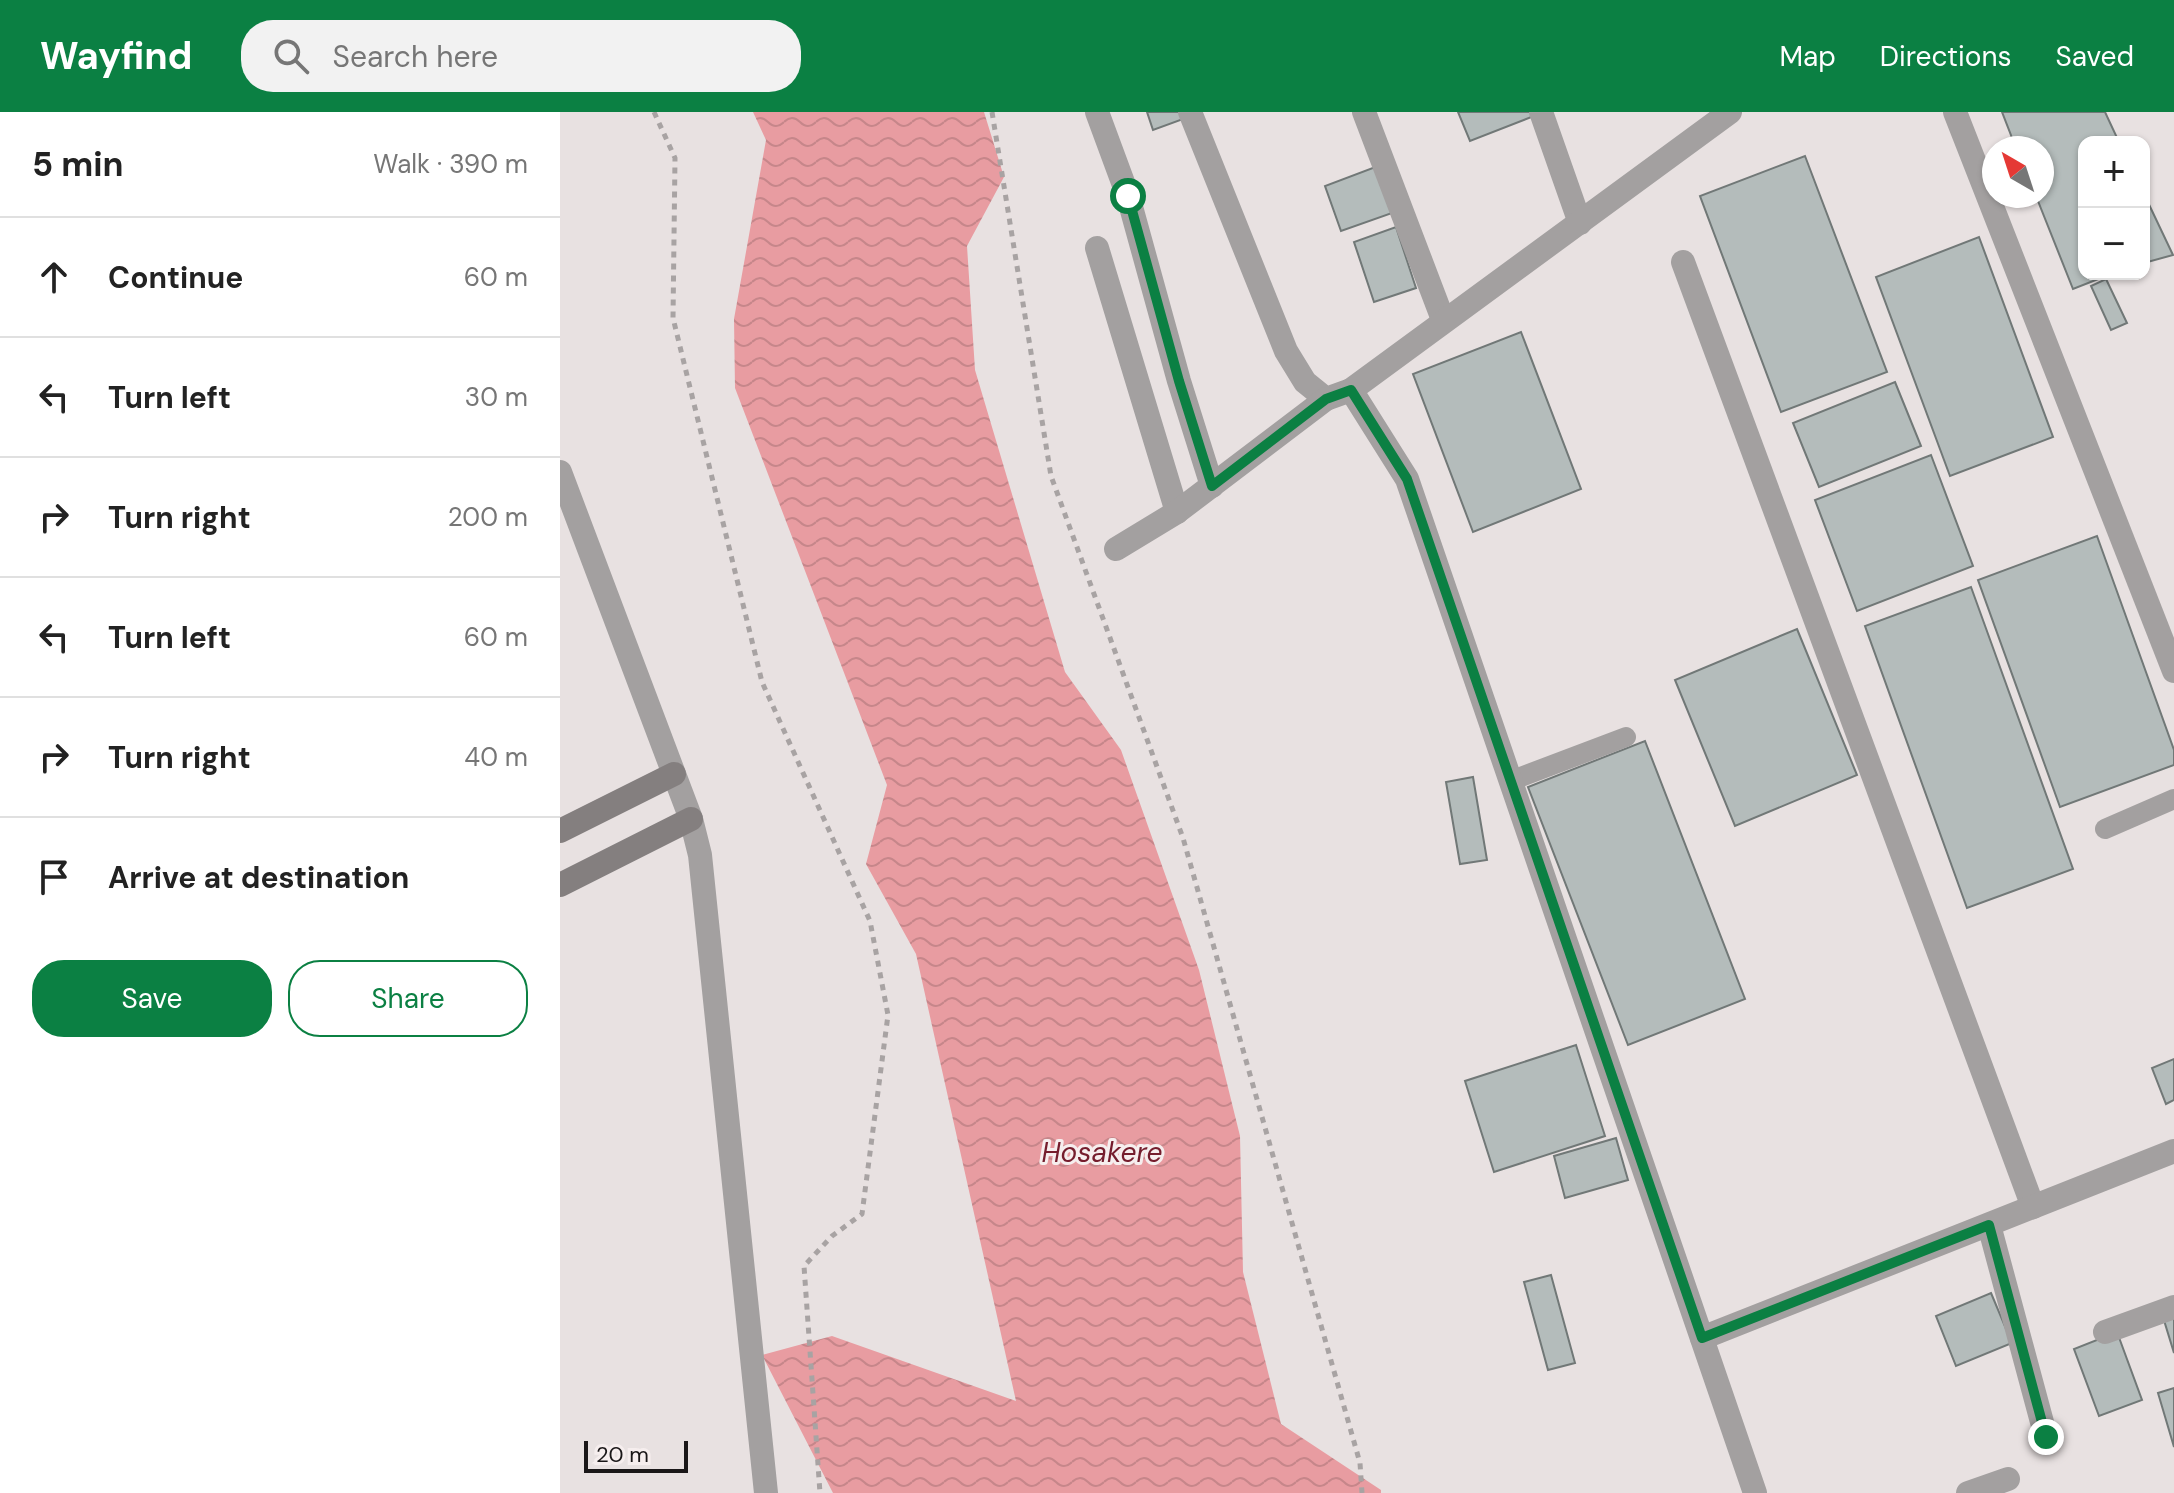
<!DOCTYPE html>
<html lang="en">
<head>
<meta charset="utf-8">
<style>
  :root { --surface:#fff; --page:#f2f2f2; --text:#222; --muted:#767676; --line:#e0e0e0; --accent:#0b8043 }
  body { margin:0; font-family:"DM Sans",sans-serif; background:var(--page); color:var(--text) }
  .controls { position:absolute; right:24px; top:24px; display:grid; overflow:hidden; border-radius:16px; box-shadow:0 2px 6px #0004 }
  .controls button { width:72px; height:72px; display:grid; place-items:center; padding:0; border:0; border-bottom:2px solid var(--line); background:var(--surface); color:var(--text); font:40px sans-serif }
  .compass { position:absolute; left:1422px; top:24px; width:72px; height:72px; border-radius:50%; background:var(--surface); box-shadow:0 2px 6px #0004; rotate:321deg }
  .scale { position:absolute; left:24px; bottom:20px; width:104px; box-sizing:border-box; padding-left:8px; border:4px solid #1a1718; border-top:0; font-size:22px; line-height:28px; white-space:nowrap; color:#1a1718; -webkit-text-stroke:6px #f6eeee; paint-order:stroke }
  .stop { position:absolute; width:24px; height:24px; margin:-18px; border:6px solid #0b8043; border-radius:50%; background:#fff }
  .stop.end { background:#0b8043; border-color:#fff; box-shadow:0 2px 8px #0008 }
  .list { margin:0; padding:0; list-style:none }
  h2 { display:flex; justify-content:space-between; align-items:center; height:104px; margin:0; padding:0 32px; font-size:34px }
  h2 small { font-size:26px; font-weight:400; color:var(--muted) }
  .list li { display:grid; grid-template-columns:52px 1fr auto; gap:24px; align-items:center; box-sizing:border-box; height:120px; padding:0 32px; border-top:2px solid var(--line) }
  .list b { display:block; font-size:30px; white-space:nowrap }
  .list em { font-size:26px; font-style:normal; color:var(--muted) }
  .actions { display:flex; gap:16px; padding:24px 32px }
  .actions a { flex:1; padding:18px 0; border:2px solid var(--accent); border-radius:32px; text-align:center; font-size:28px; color:var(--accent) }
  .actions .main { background:var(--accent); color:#fff }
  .icon { flex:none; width:44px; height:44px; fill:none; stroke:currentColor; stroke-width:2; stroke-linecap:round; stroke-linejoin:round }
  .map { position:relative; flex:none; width:1614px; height:1381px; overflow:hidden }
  header { display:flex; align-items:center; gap:48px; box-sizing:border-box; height:112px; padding:0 40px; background:var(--accent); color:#fff }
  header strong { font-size:38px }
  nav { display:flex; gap:44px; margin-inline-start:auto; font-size:28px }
  .search { width:560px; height:72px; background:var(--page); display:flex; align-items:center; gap:20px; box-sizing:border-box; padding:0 28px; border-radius:32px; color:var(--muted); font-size:30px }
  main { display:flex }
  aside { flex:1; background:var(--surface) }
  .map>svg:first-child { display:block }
  .water { fill:url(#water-waves) }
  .building { fill:#b4bcbb; stroke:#717877; stroke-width:2 }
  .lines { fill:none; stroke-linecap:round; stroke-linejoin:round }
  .path { stroke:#a8a3a3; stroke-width:5; stroke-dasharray:6 6; stroke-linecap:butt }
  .lane { stroke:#a3a0a0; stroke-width:20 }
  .street { stroke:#a3a0a0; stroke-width:24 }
  .secondary { stroke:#847f7f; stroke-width:24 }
  .route { stroke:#0b8043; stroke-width:10 }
  .labels { text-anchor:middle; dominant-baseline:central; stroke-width:6; stroke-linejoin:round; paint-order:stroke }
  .water-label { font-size:28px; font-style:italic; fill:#751d2d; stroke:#f6eeee }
</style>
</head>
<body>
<header>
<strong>Wayfind</strong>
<div class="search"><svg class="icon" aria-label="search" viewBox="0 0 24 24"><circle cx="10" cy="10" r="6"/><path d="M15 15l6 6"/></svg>Search here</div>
<nav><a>Map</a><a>Directions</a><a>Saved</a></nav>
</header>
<main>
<aside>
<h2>5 min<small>Walk · 390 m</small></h2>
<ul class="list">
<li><svg class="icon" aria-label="ahead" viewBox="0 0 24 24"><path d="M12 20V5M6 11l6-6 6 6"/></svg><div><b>Continue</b></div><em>60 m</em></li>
<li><svg class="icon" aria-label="left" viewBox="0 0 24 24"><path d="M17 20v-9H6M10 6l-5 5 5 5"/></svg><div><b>Turn left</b></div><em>30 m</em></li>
<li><svg class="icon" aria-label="right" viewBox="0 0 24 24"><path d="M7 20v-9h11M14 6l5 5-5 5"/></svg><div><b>Turn right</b></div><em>200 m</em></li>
<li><svg class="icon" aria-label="left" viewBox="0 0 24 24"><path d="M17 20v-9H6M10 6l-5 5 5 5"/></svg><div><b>Turn left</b></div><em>60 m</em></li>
<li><svg class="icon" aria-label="right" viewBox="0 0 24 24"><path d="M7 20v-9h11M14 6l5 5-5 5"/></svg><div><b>Turn right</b></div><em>40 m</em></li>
<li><svg class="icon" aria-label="arrive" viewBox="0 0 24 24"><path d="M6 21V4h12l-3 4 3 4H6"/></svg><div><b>Arrive at destination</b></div></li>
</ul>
<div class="actions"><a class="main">Save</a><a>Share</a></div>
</aside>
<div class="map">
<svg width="1614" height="1381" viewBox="0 0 1614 1381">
  <defs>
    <pattern id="water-waves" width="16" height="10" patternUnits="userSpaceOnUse" patternTransform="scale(2)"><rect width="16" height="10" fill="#e89ca1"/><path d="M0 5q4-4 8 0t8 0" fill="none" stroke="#c6868a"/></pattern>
  </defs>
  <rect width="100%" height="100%" fill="#e8e1e1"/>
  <polygon class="water" points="193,0 424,0 444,65 407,134 415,258 505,560 561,638 639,858 680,1024 683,1160 721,1312 821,1378 821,1381 273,1381 202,1243 272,1224 456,1289 356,842 306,752 327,673 175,276 174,207 206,28"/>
  <g class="building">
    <polygon points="587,0 624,0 626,6 593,18"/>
    <polygon points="898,0 972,0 974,4 910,29"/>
    <polygon points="1442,0 1545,0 1559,30 1524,30 1524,162 1551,162 1513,177 1476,84 1482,84 1482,36 1456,36"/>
    <polygon points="1245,44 1327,260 1221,300 1140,84"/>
    <polygon points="818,54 835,100 781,119 765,74"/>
    <polygon points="1584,82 1613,143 1584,151"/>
    <polygon points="836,115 856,176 814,190 794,130"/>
    <polygon points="1419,125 1493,325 1390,364 1316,165"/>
    <polygon points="1546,167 1567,211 1551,218 1531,174"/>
    <polygon points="961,220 1021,377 913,420 853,262"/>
    <polygon points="1335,270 1361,334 1259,375 1233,311"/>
    <polygon points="1371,343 1413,454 1297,499 1255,388"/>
    <polygon points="1537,424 1614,638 1614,653 1500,695 1418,468"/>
    <polygon points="1411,475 1513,757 1407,796 1305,514"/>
    <polygon points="1237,517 1297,663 1175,714 1115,568"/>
    <polygon points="1085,629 1185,887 1068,933 968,675"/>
    <polygon points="913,665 927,748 900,752 886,670"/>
    <polygon points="1016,933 1045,1024 934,1060 905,969"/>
    <polygon points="1614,947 1614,988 1606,992 1592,956"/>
    <polygon points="1056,1026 1068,1068 1005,1086 994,1044"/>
    <polygon points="991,1163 1015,1251 988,1258 964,1170"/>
    <polygon points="1431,1181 1452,1231 1396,1254 1376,1204"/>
    <polygon points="1614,1201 1614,1241 1603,1205"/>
    <polygon points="1557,1220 1582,1288 1539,1304 1514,1237"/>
    <polygon points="1614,1276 1614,1335 1598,1281"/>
  </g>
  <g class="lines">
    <g class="path">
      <polyline points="94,0 115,46 113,206 202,570 310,809 328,903 302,1102 272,1124 244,1154 260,1381"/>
      <polyline points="432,0 491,364 623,726 800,1351 802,1381"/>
    </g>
    <g class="lane">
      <polyline points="950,669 1066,625"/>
      <polyline points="1545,717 1614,687"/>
    </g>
    <g class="street">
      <polyline points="537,0 568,84 619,269 652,374"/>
      <polyline points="630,0 726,239 745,270 766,287 791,278"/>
      <polyline points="804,0 882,205 880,212"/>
      <polyline points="981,0 1020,111"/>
      <polyline points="1170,0 791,278 847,367 1195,1381"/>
      <polyline points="1395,0 1614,559"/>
      <polyline points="537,136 617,400"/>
      <polyline points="1123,150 1473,1095"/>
      <polyline points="0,360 131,707 140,743 206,1381"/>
      <polyline points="556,437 617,400 766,287"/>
      <polyline points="1429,1113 1486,1325"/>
      <polyline points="1545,1220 1614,1195"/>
      <polyline points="1142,1226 1614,1039"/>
      <polyline points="1408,1381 1448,1367"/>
    </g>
    <g class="secondary">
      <polyline points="0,719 114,662"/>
      <polyline points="0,773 131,707"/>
    </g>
  </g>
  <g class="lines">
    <polyline class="route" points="568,84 619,269 652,374 766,287 791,278 847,367 1142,1226 1429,1113 1486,1325"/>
  </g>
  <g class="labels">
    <g class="water-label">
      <text x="542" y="1040">Hosakere</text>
    </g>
  </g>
</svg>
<div class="controls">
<button>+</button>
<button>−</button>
</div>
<svg class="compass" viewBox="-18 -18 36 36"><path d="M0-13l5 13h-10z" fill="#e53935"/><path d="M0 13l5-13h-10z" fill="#767676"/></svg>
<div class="scale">20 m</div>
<div class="stop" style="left:568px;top:84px"></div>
<div class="stop end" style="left:1486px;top:1325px"></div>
</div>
</main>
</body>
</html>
